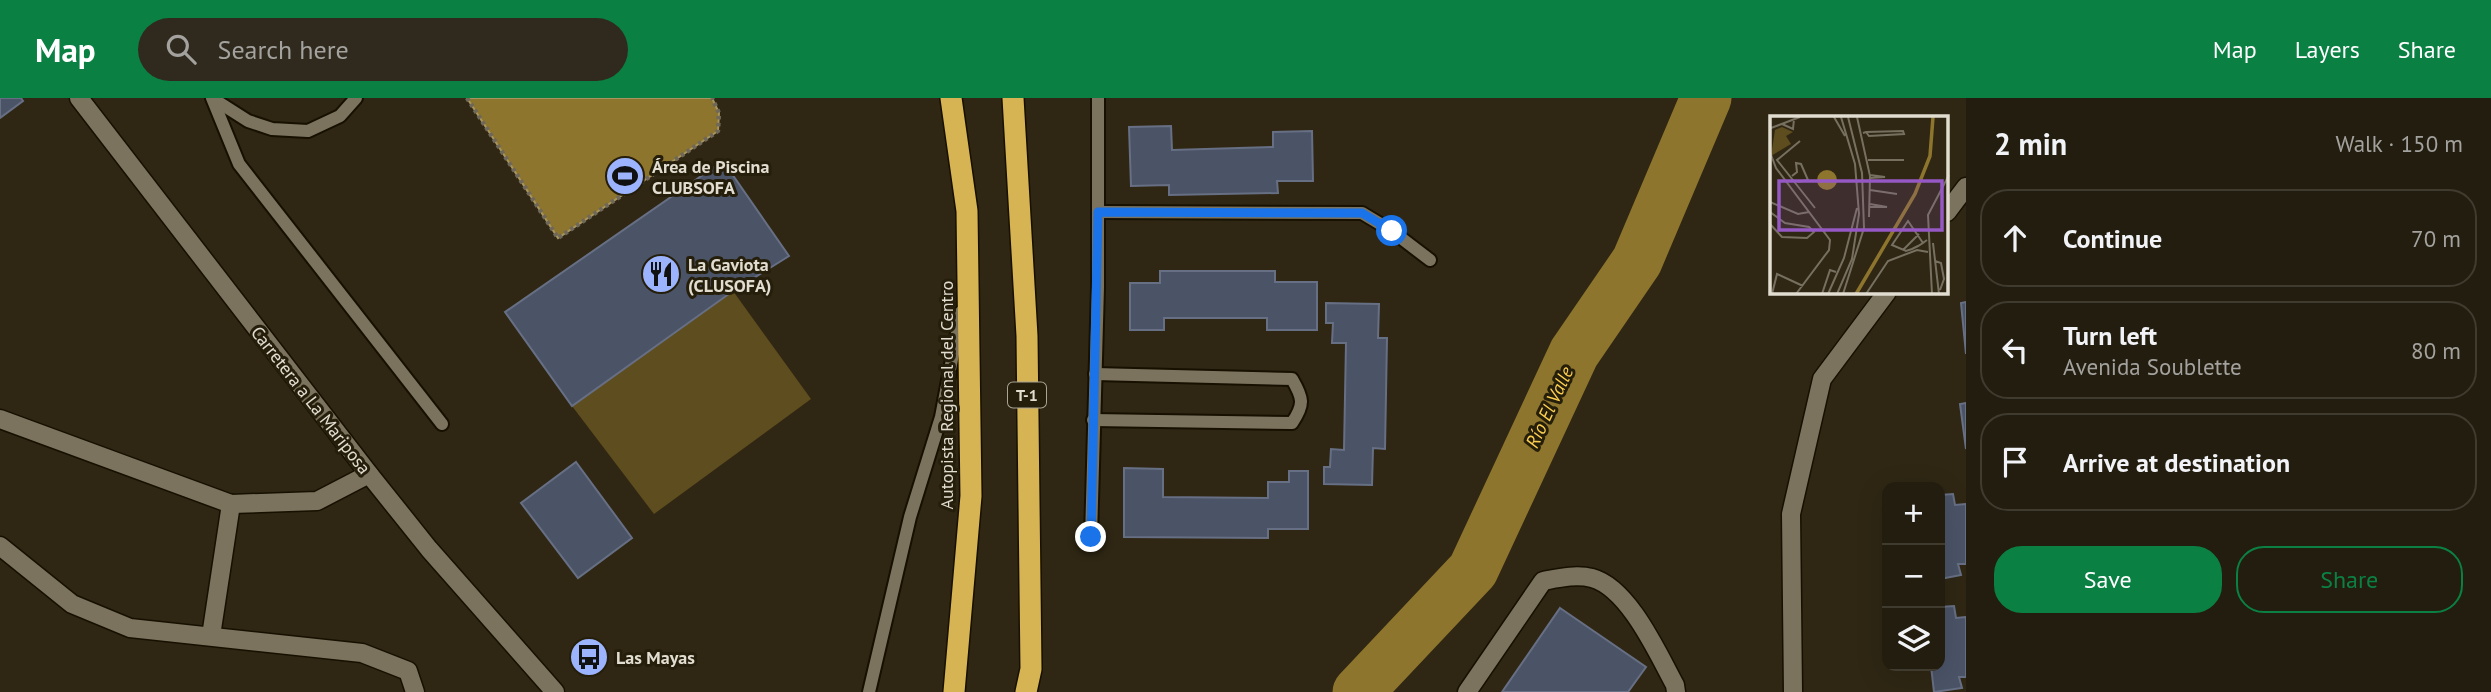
<!DOCTYPE html>
<html lang="en">
<head>
<meta charset="utf-8">
<style>
  :root { --surface:#231d0f; --page:#2f2a1d; --text:#f1f3f6; --muted:#a3a29e; --line:#403b2f; --accent:#0b8043 }
  body { margin:0; font-family:"PT Sans",sans-serif; background:var(--page); color:var(--text) }
  .controls { position:absolute; right:21px; bottom:21px; display:grid; overflow:hidden; border-radius:14px; box-shadow:0 7px 28px #0002 }
  .controls button { width:63px; height:63px; display:grid; place-items:center; padding:0; border:0; border-bottom:2px solid var(--line); background:var(--surface); color:var(--text); font:35px sans-serif }
  .stop { position:absolute; width:21px; height:21px; margin:-16px; border:5px solid #1a73e8; border-radius:50%; background:#fff }
  .stop.end { background:#1a73e8; border-color:#fff; box-shadow:0 2px 7px #0008 }
  .list { margin:0; padding:0; list-style:none }
  h2 { display:flex; justify-content:space-between; align-items:center; height:91px; margin:0; padding:0 28px; font-size:30px }
  h2 small { font-size:23px; font-weight:400; color:var(--muted) }
  .list li { display:grid; grid-template-columns:46px 1fr auto; gap:21px; align-items:center; box-sizing:border-box; height:98px; margin:0 14px 14px; padding:0 14px; border:2px solid var(--line); border-radius:28px }
  .list b { display:block; font-size:26px; white-space:nowrap }
  .list p { margin:0; font-size:23px; white-space:nowrap; color:var(--muted) }
  .list em { font-size:23px; font-style:normal; color:var(--muted) }
  .actions { display:flex; gap:14px; padding:21px 28px }
  .actions a { flex:1; padding:16px 0; border:2px solid var(--accent); border-radius:28px; text-align:center; font-size:24px; color:var(--accent) }
  .actions .main { background:var(--accent); color:#fff }
  .icon { flex:none; width:38px; height:38px; fill:none; stroke:currentColor; stroke-width:2; stroke-linecap:round; stroke-linejoin:round }
  .map { position:relative; flex:none; width:1966px; height:594px; overflow:hidden }
  header { display:flex; align-items:center; gap:42px; box-sizing:border-box; height:98px; padding:0 35px; background:var(--accent); color:#fff }
  header strong { font-size:33px }
  nav { display:flex; gap:38px; margin-inline-start:auto; font-size:24px }
  .search { width:490px; height:63px; background:var(--page); display:flex; align-items:center; gap:18px; box-sizing:border-box; padding:0 24px; border-radius:38px; color:var(--muted); font-size:26px }
  main { display:flex }
  aside { flex:1; background:var(--surface) }
  .map>svg:first-child { display:block }
  .green { fill:#5e4d1e }
  .water { fill:#8e752d; stroke:#a7945e; stroke-width:2 }
  .lines { fill:none; stroke-linecap:round; stroke-linejoin:round }
  .river { stroke:#8e752d; stroke-width:51 }
  .building { fill:#4b5367; stroke:#676f84; stroke-width:2 }
  .service-casing { stroke:#171001; stroke-width:16 }
  .minor-casing { stroke:#171001; stroke-width:21 }
  .tertiary-casing { stroke:#171001; stroke-width:21 }
  .motorway-casing { stroke:#171001; stroke-width:24 }
  .path { stroke:#6f6858; stroke-width:4.5; stroke-dasharray:3.5 3.5; stroke-linecap:butt }
  .service { stroke:#7b735d; stroke-width:12 }
  .minor { stroke:#7b735d; stroke-width:18 }
  .tertiary { stroke:#7b735d; stroke-width:18 }
  .motorway { stroke:#d6b353; stroke-width:21 }
  .route { stroke:#1a73e8; stroke-width:9 }
  .labels { text-anchor:middle; dominant-baseline:central; stroke-width:6; stroke-linejoin:round; paint-order:stroke }
  .shield { fill:#251e0a; stroke:#a9a495; stroke-width:2 }
  .shield-label { font-size:16px; font-weight:bold; fill:#e2ddd1 }
  .poi-label { font-size:18px; font-weight:bold; fill:#e2ddd1; stroke:#251e0a; text-anchor:start }
  .street-label { font-size:18px; fill:#e2ddd1; stroke:#251e0a }
  .water-label { font-size:19px; font-style:italic; fill:#fbce50; stroke:#251e0a }
  .inset-river { fill:none; stroke:#8e752d; stroke-width:3.5 }
  .inset-road { fill:none; stroke:#777060; stroke-width:2 }
  .view { fill:#9558c4; fill-opacity:0.15; stroke:#9558c4; stroke-width:3.5 }
  .inset-edge { fill:none; stroke:#e2ddd1; stroke-width:3.5 }
</style>
</head>
<body>
<header>
<strong>Map</strong>
<div class="search"><svg class="icon" aria-label="search" viewBox="0 0 24 24"><circle cx="10" cy="10" r="6"/><path d="M15 15l6 6"/></svg>Search here</div>
<nav><a>Map</a><a>Layers</a><a>Share</a></nav>
</header>
<main>
<div class="map">
<svg width="1966" height="594" viewBox="0 0 1966 594">
  <rect width="100%" height="100%" fill="#2f2714"/>
  <polygon class="green" points="733,193 811,301 654,416 572,308"/>
  <polygon class="water" points="467,0 712,0 719,15 718,33 558,140"/>
  <g class="lines">
    <polyline class="river" points="1358,594 1473,472 1574,255 1637,163 1706,0"/>
  </g>
  <g class="building">
    <polygon points="0,0 21,0 23,3 0,20"/>
    <polygon points="1171,28 1172,52 1273,49 1273,34 1312,33 1313,83 1277,83 1278,95 1169,97 1169,87 1131,88 1129,29"/>
    <polygon points="723,63 789,158 733,193 572,308 505,214"/>
    <polygon points="1160,173 1275,173 1275,184 1317,184 1317,232 1267,232 1267,220 1164,220 1164,232 1130,232 1130,185 1160,185"/>
    <polygon points="1966,204 1966,256 1961,205"/>
    <polygon points="1326,205 1379,206 1378,240 1387,240 1385,351 1373,350 1372,387 1324,386 1324,369 1330,369 1331,351 1344,352 1346,245 1332,245 1333,225 1326,225"/>
    <polygon points="1966,305 1966,351 1960,306"/>
    <polygon points="576,364 632,440 578,480 521,405"/>
    <polygon points="1124,370 1163,371 1163,399 1268,400 1268,384 1289,384 1289,373 1308,373 1308,431 1268,431 1268,440 1124,439"/>
    <polygon points="1953,396 1955,407 1966,406 1966,466 1958,466 1961,477 1940,481 1940,397"/>
    <polygon points="1954,508 1956,520 1966,519 1966,579 1959,579 1962,590 1934,594 1931,568 1940,568 1940,509"/>
    <polygon points="1560,510 1646,569 1628,594 1502,594"/>
  </g>
  <g class="lines">
    <defs>
      <g id="service">
        <polyline points="212,0 239,66 442,326"/>
        <polyline points="215,2 248,23 272,31 308,33 340,18 356,0"/>
        <polyline points="1098,114 1362,115 1392,133 1430,162"/>
        <path d="M1093,322L1292,325C1305,306 1303,300 1292,281L1095,276"/>
        <polyline points="1091,439 1098,189 1098,0"/>
        <polyline points="869,594 910,419 941,319 961,214"/>
      </g>
      <g id="minor">
        <polyline points="1947,114 1966,89"/>
        <polyline points="0,321 231,406 317,403 369,376"/>
        <polyline points="0,448 72,506 130,530 362,555 408,573 415,594"/>
        <polyline points="211,538 231,406"/>
        <path d="M1467,594L1543,483C1559,480 1576,476 1592,480C1629,490 1658,556 1675,587L1676,594"/>
        <polyline points="1793,594 1791,416 1822,281 1887,194"/>
      </g>
      <polyline id="tertiary" points="79,0 369,376 429,451 555,594"/>
      <g id="motorway">
        <polyline points="951,0 967,113 971,398 954,594"/>
        <polyline points="1013,0 1027,238 1031,571 1026,594"/>
      </g>
    </defs>
    <use href="#service" class="service-casing"/>
    <use href="#minor" class="minor-casing"/>
    <use href="#tertiary" class="tertiary-casing"/>
    <use href="#motorway" class="motorway-casing"/>
    <polyline class="path" points="467,0 558,140 718,33 719,15 712,0"/>
    <use href="#service" class="service"/>
    <use href="#minor" class="minor"/>
    <use href="#tertiary" class="tertiary"/>
    <use href="#motorway" class="motorway"/>
  </g>
  <g class="lines">
    <polyline class="route" points="1091,439 1098,114 1362,115 1392,133"/>
  </g>
  <defs>
    <symbol id="stadium-disc" viewBox="-11 -11 22 22"><circle r="9.5" fill="#9bb4fd" stroke="#251e0a"/><path d="M0-5a6.5 5 0 1 0 0 10a6.5 5 0 1 0 0-10ZM-3.5-1.8h7v3.6h-7Z" fill="#111"/></symbol>
    <symbol id="restaurant-disc" viewBox="-11 -11 22 22"><circle r="9.5" fill="#9bb4fd" stroke="#251e0a"/><path d="M-5-6h1v4h1v-4h1v4h1v-4h1v5L-1.5 .5V6h-2V.5L-5-1ZM5-6V6H3V1.5H1.5Q1.5-4 5-6Z" fill="#111"/></symbol>
    <symbol id="bus-disc" viewBox="-11 -11 22 22"><circle r="9.5" fill="#9bb4fd" stroke="#251e0a"/><path d="M-5-6H5V4H4V6H2V4H-2V6H-4V4H-5ZM-3.5-4V0h7V-4ZM-3.5 1.2v1.5H-2V1.2ZM2 1.2v1.5H3.5V1.2Z" fill="#111"/></symbol>
  </defs>
  <g fill-rule="evenodd">
    <use href="#stadium-disc" x="603" y="56" width="44" height="44"/>
    <use href="#restaurant-disc" x="639" y="154" width="44" height="44"/>
    <use href="#bus-disc" x="567" y="537" width="44" height="44"/>
  </g>
  <g class="labels">
    <rect class="shield" x="1008" y="284.5" width="38" height="25" rx="5"/>
    <g class="shield-label">
      <text x="1027" y="297">T-1</text>
    </g>
    <g class="poi-label">
      <text x="652" y="68">Área de Piscina<tspan x="652" dy="21">CLUBSOFA</tspan></text>
      <text x="688" y="166">La Gaviota<tspan x="688" dy="21">(CLUSOFA)</tspan></text>
      <text x="616" y="559">Las Mayas</text>
    </g>
    <g class="street-label">
      <text transform="translate(946 297) rotate(-90)">Autopista Regional del Centro</text>
      <text transform="translate(311 302) rotate(52)">Carretera a La Mariposa</text>
    </g>
    <g class="water-label">
      <text transform="translate(1549 309) rotate(-65)">Río El Valle</text>
    </g>
  </g>
  <g transform="translate(1770 18)">
    <rect width="178" height="178" fill="#2f2714"/>
    <path d="M12,11L23,16L16,20L21,28L1,40L5,14Z" fill="#5e4d1e"/>
    <path d="M47 64a10 10 0 1 1 20 0a10 10 0 1 1-20 0Z" fill="#8e752d"/>
    <path class="inset-river" d="M86,178L145,78L160,40L163,1"/>
    <path class="inset-road" d="M64,1L75,20M87,1L100,60L99,101M12,8L23,13L24,3M1,12L30,1M93,17L96,16L133,15L134,18L99,20L96,16M30,25L7,44L45,92M0,36L6,52L60,124L59,134L26,178M98,44H134M22,60L27,56L26,47L31,48L38,64L28,66M100,62L115,61L100,59M100,74L127,78M0,86L28,98L39,96M99,91H117L100,88M0,96L15,107L39,111L44,116L37,122L12,121L0,108M153,127L138,105L122,129L136,135L142,133L148,130L153,127L157,124M163,127L169,178M133,134L149,118M165,145L171,147L174,163L170,174M2,178L7,158L33,170M52,178L60,154L66,156M58,178L74,142L87,92M67,178L82,143L89,98L85,48L71,1M73,178L94,112L92,57L78,1M96,178L118,145L147,134L158,136M162,178L158,99L179,59"/>
    <path class="view" d="M9,65H172V114H9Z"/>
    <rect width="178" height="178" class="inset-edge"/>
  </g>
</svg>
<div class="controls">
<button>+</button>
<button>−</button>
<button><svg class="icon" aria-label="layers" viewBox="0 0 24 24"><path d="M12 4l9 5-9 5-9-5zM3 14l9 5 9-5"/></svg></button>
</div>
<div class="stop" style="left:1392px;top:133px"></div>
<div class="stop end" style="left:1091px;top:439px"></div>
</div>
<aside>
<h2>2 min<small>Walk · 150 m</small></h2>
<ul class="list">
<li><svg class="icon" aria-label="ahead" viewBox="0 0 24 24"><path d="M12 20V5M6 11l6-6 6 6"/></svg><div><b>Continue</b></div><em>70 m</em></li>
<li><svg class="icon" aria-label="left" viewBox="0 0 24 24"><path d="M17 20v-9H6M10 6l-5 5 5 5"/></svg><div><b>Turn left</b><p>Avenida Soublette</p></div><em>80 m</em></li>
<li><svg class="icon" aria-label="arrive" viewBox="0 0 24 24"><path d="M6 21V4h12l-3 4 3 4H6"/></svg><div><b>Arrive at destination</b></div></li>
</ul>
<div class="actions"><a class="main">Save</a><a>Share</a></div>
</aside>
</main>
</body>
</html>
